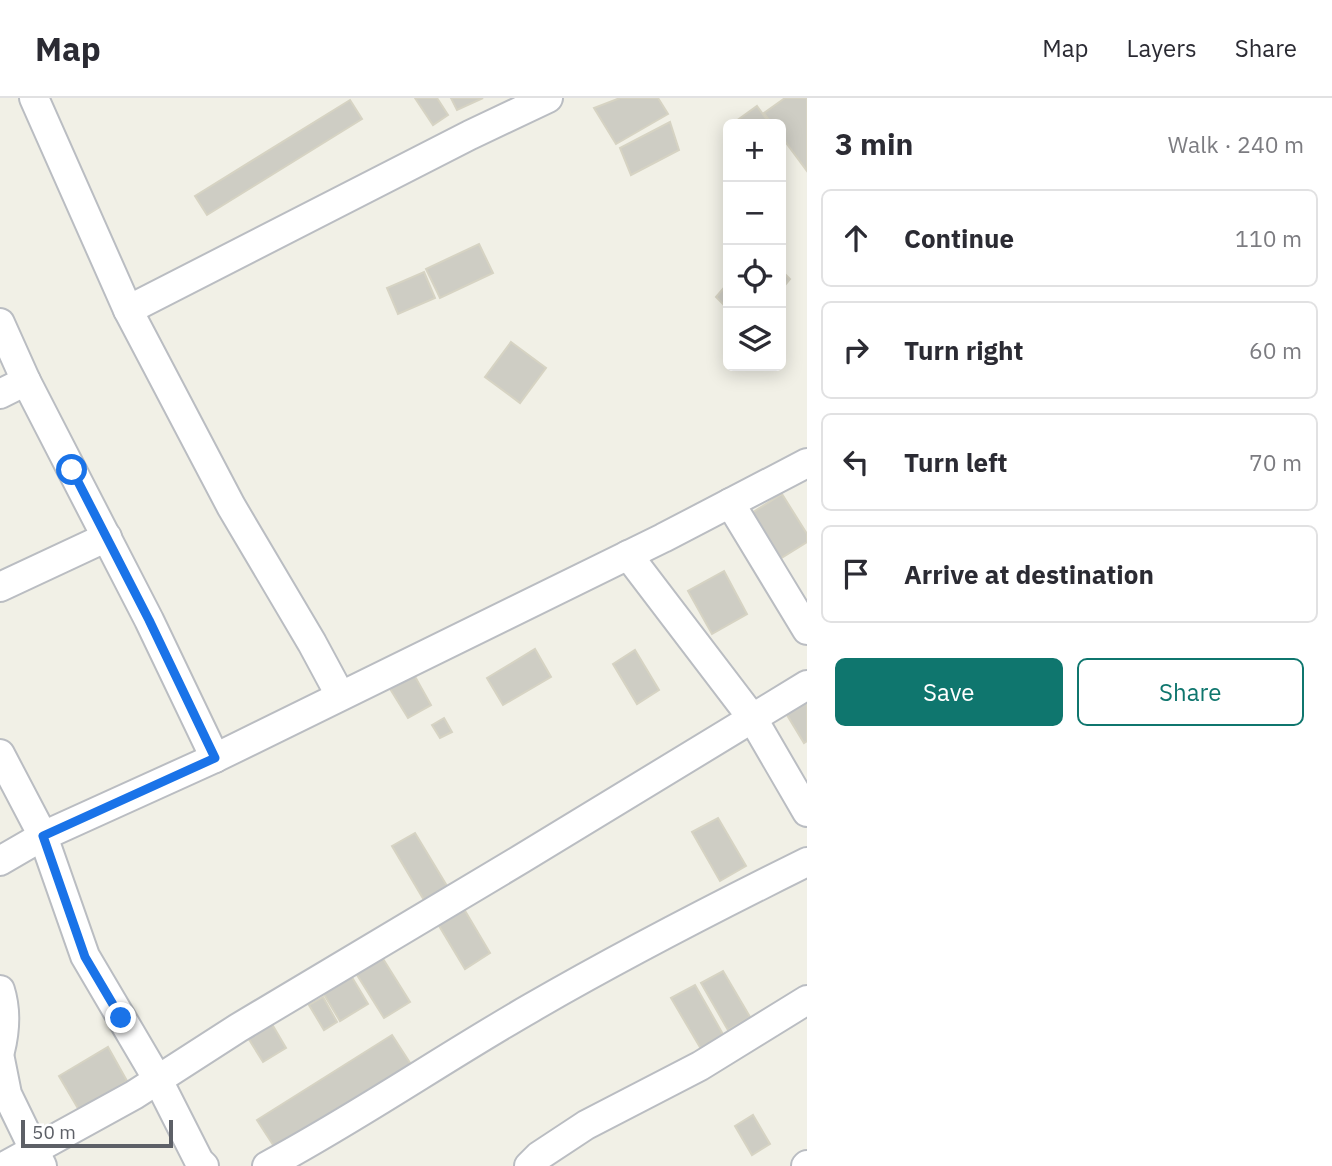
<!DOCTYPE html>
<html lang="en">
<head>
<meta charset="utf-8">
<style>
  :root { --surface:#fff; --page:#f2f2f3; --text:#2b2b33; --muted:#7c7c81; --line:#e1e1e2; --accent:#0f766e }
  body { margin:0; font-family:"IBM Plex Sans",sans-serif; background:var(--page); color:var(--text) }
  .controls { position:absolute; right:21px; top:21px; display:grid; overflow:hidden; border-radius:10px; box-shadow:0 4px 18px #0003 }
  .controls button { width:63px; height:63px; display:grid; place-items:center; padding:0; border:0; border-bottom:2px solid var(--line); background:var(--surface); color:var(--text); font:35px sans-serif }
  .scale { position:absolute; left:21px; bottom:18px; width:152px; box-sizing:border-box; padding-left:7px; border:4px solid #5d6067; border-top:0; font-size:19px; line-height:24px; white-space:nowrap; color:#5d6067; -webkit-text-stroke:5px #fff; paint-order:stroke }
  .stop { position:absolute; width:21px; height:21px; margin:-16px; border:5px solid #1a73e8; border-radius:50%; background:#fff }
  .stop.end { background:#1a73e8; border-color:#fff; box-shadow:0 2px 7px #0008 }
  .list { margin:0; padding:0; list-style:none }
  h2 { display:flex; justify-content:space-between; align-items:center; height:91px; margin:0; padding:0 28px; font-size:30px }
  h2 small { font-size:23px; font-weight:400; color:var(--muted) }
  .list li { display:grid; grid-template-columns:46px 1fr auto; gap:21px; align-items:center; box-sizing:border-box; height:98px; margin:0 14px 14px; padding:0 14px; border:2px solid var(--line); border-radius:10px }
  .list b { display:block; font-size:26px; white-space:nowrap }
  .list em { font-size:23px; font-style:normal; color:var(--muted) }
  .actions { display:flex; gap:14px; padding:21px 28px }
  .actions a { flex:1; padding:16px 0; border:2px solid var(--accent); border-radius:10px; text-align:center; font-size:24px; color:var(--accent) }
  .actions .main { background:var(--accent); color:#fff }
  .icon { flex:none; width:38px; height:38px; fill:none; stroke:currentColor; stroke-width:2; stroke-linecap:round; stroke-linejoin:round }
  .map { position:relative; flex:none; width:807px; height:1068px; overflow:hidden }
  header { display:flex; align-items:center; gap:42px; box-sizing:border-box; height:98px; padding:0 35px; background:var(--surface); border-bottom:2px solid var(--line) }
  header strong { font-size:33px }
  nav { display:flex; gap:38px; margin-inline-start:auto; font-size:24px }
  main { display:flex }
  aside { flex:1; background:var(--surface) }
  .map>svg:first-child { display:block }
  .building { fill:#cecdc4; stroke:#d6d3c3; stroke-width:2 }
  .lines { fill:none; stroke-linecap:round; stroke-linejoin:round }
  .minor-casing { stroke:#babdc2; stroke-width:32 }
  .minor { stroke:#fff; stroke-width:28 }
  .route { stroke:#1a73e8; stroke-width:9 }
</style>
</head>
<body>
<header>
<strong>Map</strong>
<nav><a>Map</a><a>Layers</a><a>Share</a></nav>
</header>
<main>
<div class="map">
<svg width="807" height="1068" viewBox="0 0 807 1068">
  <rect width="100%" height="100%" fill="#f1f0e6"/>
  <g class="building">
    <polygon points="415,0 437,0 448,17 433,27"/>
    <polygon points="451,0 483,0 457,12"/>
    <polygon points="620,0 658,0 668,16 616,46 594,10"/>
    <polygon points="785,0 807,0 807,73 781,38 781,26 772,26 764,15"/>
    <polygon points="350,2 362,21 207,117 195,98"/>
    <polygon points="757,8 770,26 732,26"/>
    <polygon points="670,24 679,52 631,77 620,50"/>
    <polygon points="479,146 493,175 440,200 426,171"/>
    <polygon points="781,172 790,181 781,192"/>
    <polygon points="424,174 435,200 398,216 387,190"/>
    <polygon points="728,185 728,211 716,199"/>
    <polygon points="511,244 546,270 520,305 485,279"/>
    <polygon points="782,396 807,436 807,444 778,462 750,416"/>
    <polygon points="724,473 747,516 712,536 688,493"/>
    <polygon points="535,551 551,579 503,607 487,580"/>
    <polygon points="635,552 659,592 637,606 613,566"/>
    <polygon points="413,575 431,607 408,620 389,589"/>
    <polygon points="807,599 807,643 804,645 784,612"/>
    <polygon points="444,620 452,634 440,640 432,627"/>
    <polygon points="718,720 746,768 720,783 692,734"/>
    <polygon points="415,735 447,788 424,802 392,748"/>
    <polygon points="461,806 490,855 465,871 435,821"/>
    <polygon points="380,856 410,904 384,920 354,872"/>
    <polygon points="723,873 750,919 728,932 701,885"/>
    <polygon points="350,876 368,906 340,923 322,893"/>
    <polygon points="695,887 724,938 701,951 671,900"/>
    <polygon points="323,899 337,924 324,932 309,907"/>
    <polygon points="269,921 286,950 263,964 245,935"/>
    <polygon points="392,937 412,968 277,1053 257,1022"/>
    <polygon points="108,949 127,983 79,1012 59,978"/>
    <polygon points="753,1017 770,1046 752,1057 735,1028"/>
  </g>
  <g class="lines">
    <defs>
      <g id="minor">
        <polyline points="34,0 128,212 231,408 312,545 340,597"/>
        <polyline points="128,212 470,37 548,0"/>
        <polyline points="0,225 26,283 149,522 215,660"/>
        <polyline points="0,296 26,283"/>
        <polyline points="730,405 807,532"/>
        <polyline points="628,457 753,621 807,714"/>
        <polyline points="0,489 107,439"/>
        <polyline points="0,656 43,738 85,858 158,982 199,1063 204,1068"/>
        <polyline points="0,763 43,738 215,660 663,440 807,365"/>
        <path d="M0,892C6,911 5,933 0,953"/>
        <polyline points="0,961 7,996 42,1068"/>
        <polyline points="5,1068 134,997 238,930 521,761 807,587"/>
        <path d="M267,1068C357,1020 442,961 531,910C621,858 714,810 807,764"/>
        <polyline points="529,1068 539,1058 586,1027 700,968 807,902"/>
        <polyline points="806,1068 807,1067"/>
      </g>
    </defs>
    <use href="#minor" class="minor-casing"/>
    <use href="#minor" class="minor"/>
  </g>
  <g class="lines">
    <polyline class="route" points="72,372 149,522 215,660 43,738 85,859 121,920"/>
  </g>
</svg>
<div class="controls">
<button>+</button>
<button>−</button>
<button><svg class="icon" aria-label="locate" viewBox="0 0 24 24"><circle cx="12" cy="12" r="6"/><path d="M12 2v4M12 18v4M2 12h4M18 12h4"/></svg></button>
<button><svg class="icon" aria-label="layers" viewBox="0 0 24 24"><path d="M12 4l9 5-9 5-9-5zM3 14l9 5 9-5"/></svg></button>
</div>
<div class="scale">50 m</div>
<div class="stop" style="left:72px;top:372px"></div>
<div class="stop end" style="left:121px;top:920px"></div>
</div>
<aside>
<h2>3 min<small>Walk · 240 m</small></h2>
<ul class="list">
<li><svg class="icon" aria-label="ahead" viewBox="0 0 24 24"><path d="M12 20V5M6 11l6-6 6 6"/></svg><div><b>Continue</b></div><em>110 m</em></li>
<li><svg class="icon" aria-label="right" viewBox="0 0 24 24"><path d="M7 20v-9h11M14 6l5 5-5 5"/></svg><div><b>Turn right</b></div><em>60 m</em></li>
<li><svg class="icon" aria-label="left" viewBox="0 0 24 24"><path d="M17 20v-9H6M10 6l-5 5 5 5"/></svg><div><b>Turn left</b></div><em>70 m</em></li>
<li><svg class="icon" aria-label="arrive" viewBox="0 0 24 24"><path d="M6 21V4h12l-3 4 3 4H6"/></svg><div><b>Arrive at destination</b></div></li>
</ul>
<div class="actions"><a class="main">Save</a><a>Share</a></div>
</aside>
</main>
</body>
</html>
